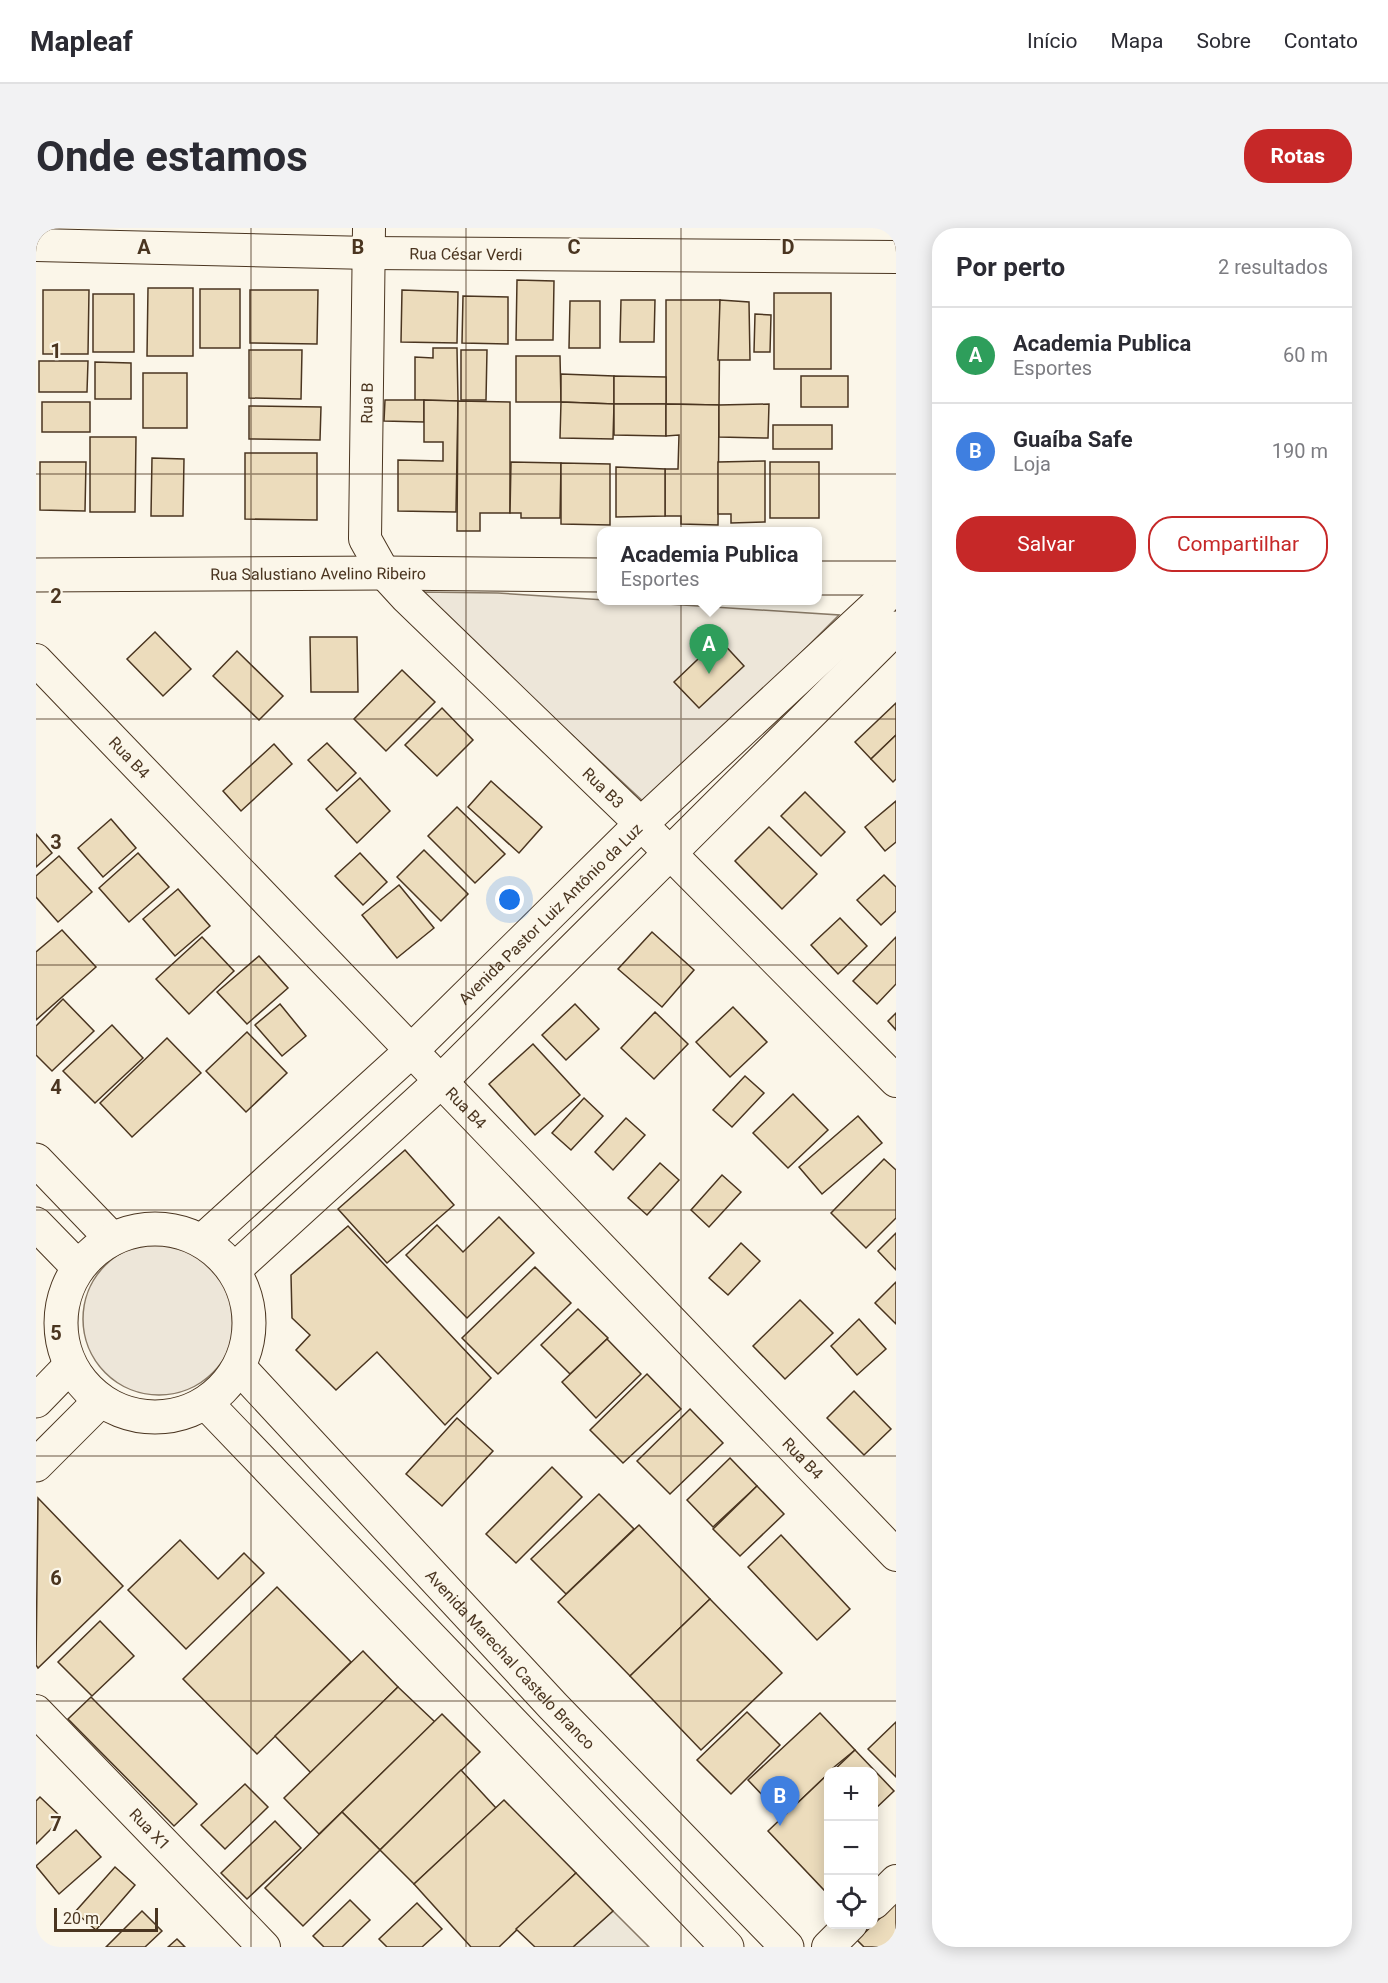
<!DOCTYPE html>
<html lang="pt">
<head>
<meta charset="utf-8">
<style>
  :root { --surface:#fff; --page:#f2f2f3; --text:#2b2b33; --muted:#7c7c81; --line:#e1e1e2; --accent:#c62828 }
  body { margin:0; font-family:Roboto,sans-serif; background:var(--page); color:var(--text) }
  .controls { position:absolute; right:18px; bottom:18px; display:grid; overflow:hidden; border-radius:12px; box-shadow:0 3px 15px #0003 }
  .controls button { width:54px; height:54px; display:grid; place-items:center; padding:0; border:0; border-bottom:2px solid var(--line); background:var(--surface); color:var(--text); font:30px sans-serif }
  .scale { position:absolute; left:18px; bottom:15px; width:104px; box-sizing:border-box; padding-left:6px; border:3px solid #4a3520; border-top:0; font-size:16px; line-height:21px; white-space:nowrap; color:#4a3520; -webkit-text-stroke:4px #fbf6e9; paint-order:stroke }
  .you { position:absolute; left:474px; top:672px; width:21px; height:21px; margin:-15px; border:4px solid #fff; border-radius:50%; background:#1a73e8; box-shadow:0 0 0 9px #1a73e833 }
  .badge { display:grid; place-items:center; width:39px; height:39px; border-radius:50%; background:var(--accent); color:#fff; font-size:20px; font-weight:700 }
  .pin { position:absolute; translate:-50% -50px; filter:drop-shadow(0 2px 3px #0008) }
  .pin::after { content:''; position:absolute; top:32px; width:21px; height:18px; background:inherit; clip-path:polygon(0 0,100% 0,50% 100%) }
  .popup { position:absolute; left:561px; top:299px; width:225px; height:78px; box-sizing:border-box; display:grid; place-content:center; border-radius:12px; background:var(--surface); filter:drop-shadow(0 2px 4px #0005); font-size:20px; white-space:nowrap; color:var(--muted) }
  .popup b { font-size:22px; color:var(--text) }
  .popup::after { content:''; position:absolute; left:50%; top:100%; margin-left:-12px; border:12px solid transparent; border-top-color:var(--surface) }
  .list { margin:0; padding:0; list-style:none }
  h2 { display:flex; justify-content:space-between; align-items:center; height:78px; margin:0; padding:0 24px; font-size:26px }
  h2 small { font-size:20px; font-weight:400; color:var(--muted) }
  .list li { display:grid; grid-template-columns:39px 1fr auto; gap:18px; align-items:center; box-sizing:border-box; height:96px; padding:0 24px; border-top:2px solid var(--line) }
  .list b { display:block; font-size:22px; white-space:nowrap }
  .list p { margin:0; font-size:20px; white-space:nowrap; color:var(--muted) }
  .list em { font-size:20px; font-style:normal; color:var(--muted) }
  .actions { display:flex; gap:12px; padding:18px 24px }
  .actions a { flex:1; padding:14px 0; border:2px solid var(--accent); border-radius:24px; text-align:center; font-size:21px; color:var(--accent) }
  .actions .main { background:var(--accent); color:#fff }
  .icon { flex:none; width:33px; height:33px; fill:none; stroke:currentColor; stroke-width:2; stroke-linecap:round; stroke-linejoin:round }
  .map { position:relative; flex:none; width:860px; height:1719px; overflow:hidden; border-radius:24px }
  header { display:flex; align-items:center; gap:36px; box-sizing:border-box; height:84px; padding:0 30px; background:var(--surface); border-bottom:2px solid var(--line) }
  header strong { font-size:28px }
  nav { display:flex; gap:33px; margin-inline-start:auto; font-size:21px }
  .intro { display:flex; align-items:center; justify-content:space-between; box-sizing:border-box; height:144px; padding:0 36px }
  h1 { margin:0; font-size:42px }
  .button { padding:15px 27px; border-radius:24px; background:var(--accent); color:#fff; font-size:21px; font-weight:700 }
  main { display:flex; gap:36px; padding:0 36px }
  aside { flex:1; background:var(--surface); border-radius:24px; box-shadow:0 3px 15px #0003 }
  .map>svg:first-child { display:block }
  .green { fill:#ede6d9; stroke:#887966; stroke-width:1.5 }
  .parking { fill:#ede7d9; stroke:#887966; stroke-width:1.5 }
  .building { fill:#ecdcbc; stroke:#4a3520; stroke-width:1.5 }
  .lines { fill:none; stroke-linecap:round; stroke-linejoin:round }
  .street-casing { stroke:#4a3520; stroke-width:34 }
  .secondary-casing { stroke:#4a3520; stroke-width:35 }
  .street { stroke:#fbf6e9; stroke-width:32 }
  .secondary { stroke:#fbf6e9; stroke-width:33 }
  .grid { fill:none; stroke:#4a3520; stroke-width:1.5; stroke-opacity:0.55 }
  .labels { text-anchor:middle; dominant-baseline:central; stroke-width:4.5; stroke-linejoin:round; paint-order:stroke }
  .street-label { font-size:16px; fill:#4a3520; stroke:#fbf6e9 }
  .grid-label { font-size:20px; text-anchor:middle; font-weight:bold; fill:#4a3520; stroke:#fbf6e9; stroke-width:4.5; stroke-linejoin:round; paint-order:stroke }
</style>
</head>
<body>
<header>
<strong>Mapleaf</strong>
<nav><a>Início</a><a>Mapa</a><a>Sobre</a><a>Contato</a></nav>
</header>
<div class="intro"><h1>Onde estamos</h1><a class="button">Rotas</a></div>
<main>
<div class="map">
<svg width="860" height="1719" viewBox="0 0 860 1719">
  <rect width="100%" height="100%" fill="#fbf6e9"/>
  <g class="green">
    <polygon points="383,364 462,365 803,387 612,578"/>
    <circle cx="123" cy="1091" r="76"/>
  </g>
  <polygon class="parking" points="577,1683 613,1719 537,1719"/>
  <g class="building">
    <polygon points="481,52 518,53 517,112 480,112"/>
    <polygon points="112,60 157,60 157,128 111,128"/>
    <rect x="164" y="61" width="40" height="59"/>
    <polygon points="7,62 53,62 52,126 7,126"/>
    <polygon points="214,62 282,62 281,116 214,115"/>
    <polygon points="366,62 422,64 421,115 365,114"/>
    <rect x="738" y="65" width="57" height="76"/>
    <rect x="57" y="66" width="41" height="58"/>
    <polygon points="427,68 472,69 472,116 426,115"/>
    <polygon points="585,72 619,72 618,114 584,114"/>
    <polygon points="630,72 684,72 683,177 630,176"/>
    <polygon points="684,72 713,74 714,132 682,132"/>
    <polygon points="534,73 564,73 564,120 533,120"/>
    <polygon points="719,86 735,87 734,124 718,124"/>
    <polygon points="397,120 421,120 422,173 379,172 379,129 397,130"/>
    <polygon points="213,122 266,122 265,171 213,170"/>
    <polygon points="425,122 451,122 450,172 425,172"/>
    <polygon points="480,128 524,128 525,174 480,174"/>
    <polygon points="3,133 52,133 51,164 3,164"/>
    <polygon points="59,134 95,135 95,171 59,171"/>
    <rect x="107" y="145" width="44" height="55"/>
    <polygon points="525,146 578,148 578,176 525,174"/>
    <polygon points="578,148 630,149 630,176 578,176"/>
    <rect x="765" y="148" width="47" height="31"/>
    <polygon points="349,172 388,172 388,194 348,193"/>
    <polygon points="388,172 422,173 420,284 362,283 362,232 407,233 407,214 388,214"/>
    <polygon points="422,173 474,174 474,285 444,285 444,303 421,303"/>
    <rect x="6" y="174" width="48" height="30"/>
    <polygon points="525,174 578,176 577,211 524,210"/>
    <polygon points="578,176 630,176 630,208 578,207"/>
    <polygon points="630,176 683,177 682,297 645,296 645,288 629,288 629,241 642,241 643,207 630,208"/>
    <polygon points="733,176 732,210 683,209 683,177"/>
    <polygon points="213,178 285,179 284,212 213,211"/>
    <rect x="737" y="197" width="59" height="24"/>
    <polygon points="54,209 100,209 99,284 54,284"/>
    <polygon points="209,225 281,225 281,292 209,291"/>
    <polygon points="116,230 148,231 147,288 115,288"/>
    <polygon points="729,233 729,294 695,295 695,286 682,286 682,234"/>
    <polygon points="4,234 50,234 49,283 4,282"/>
    <polygon points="475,234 525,235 524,290 485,290 485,285 474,285"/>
    <rect x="734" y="234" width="49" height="56"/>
    <polygon points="525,235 574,236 574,297 525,296"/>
    <polygon points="580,239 629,241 629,288 580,289"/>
    <polygon points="119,404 155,441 127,468 91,431"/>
    <polygon points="274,409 321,409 322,464 275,464"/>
    <polygon points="683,411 708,438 663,480 638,454"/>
    <polygon points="201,423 247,468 223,492 177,448"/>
    <polygon points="366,442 399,474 350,523 318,491"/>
    <polygon points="860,475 860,507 835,531 819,514"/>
    <polygon points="406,480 437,512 401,548 369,517"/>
    <polygon points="860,507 860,551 857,554 835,531"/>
    <polygon points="291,515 320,545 301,563 272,532"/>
    <polygon points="238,516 256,536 205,583 187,563"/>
    <polygon points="324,550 354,583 321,615 290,581"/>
    <polygon points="455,553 506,599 483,625 432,579"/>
    <polygon points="769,564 809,604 785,628 745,588"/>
    <polygon points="860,573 860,614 849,623 829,599"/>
    <polygon points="421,579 469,626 439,655 392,608"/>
    <polygon points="75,591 100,620 67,649 42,620"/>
    <polygon points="733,599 781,646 746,681 699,633"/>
    <polygon points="0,606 16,625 0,639"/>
    <polygon points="388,622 432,666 405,693 361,649"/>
    <polygon points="102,625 133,659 93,694 63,660"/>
    <polygon points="324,625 351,654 327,677 299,648"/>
    <polygon points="23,628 56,664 22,694 0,669 0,648"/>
    <polygon points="848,647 860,659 860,683 845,697 821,672"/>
    <polygon points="363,657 398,700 361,730 326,687"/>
    <polygon points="142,661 174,698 139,728 107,691"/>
    <polygon points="804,690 831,718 802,746 775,717"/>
    <polygon points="26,702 60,739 0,792 0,724"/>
    <polygon points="616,704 658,742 626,779 582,741"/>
    <polygon points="166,709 198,743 153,786 120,751"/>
    <polygon points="860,709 860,756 841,776 817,753"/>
    <polygon points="223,728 252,760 211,796 181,764"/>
    <polygon points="27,771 58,803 16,843 0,827 0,798"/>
    <polygon points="244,776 270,808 246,828 219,797"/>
    <polygon points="539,776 563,801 530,832 506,807"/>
    <polygon points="697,779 731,814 694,849 660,814"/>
    <polygon points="619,784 652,816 618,851 585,820"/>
    <polygon points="860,785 860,802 852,793"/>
    <polygon points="76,797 107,830 59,875 27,843"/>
    <polygon points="211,804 251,845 210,884 170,843"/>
    <polygon points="131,810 165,845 96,909 64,875"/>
    <polygon points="497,816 544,867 499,907 453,856"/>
    <polygon points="709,848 728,865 696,899 677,882"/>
    <polygon points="757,866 792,902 752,940 717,905"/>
    <polygon points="548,870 567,888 535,922 516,905"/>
    <polygon points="822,888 846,915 786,966 763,939"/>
    <polygon points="590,890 609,907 577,942 559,924"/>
    <polygon points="369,922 418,977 351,1035 302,981"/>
    <polygon points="848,931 860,942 860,990 830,1020 795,985"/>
    <polygon points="624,935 643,952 611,987 592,970"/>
    <polygon points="686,947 705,964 673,999 655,982"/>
    <polygon points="463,989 498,1025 431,1090 370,1027 401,997 427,1024"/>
    <polygon points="312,998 455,1150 409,1197 341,1124 300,1162 260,1122 274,1107 256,1090 255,1047"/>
    <polygon points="860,1005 860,1042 842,1023"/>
    <polygon points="705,1015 724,1033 692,1067 673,1050"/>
    <polygon points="499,1039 535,1075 462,1146 426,1110"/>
    <polygon points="860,1054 860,1096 839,1075"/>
    <polygon points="764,1072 797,1105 749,1151 717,1118"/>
    <polygon points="542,1081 572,1110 534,1146 505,1117"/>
    <polygon points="823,1091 850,1121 821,1147 795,1118"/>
    <polygon points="571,1111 605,1146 560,1190 526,1154"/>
    <polygon points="611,1146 645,1181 587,1235 554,1202"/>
    <polygon points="818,1163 855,1201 828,1227 791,1190"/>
    <polygon points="654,1181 687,1215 634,1266 601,1233"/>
    <polygon points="421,1190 457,1223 406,1278 370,1246"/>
    <polygon points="694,1230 721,1258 677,1299 651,1272"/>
    <polygon points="516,1239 546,1269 480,1335 450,1306"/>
    <polygon points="721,1258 748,1286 704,1328 677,1301"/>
    <polygon points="563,1266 598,1301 530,1366 495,1331"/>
    <polygon points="2,1270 87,1358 2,1440 0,1437"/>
    <polygon points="603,1297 674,1371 594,1448 522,1374"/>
    <polygon points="745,1307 814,1381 781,1412 712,1339"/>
    <polygon points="144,1312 182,1351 208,1325 228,1345 150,1421 92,1362"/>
    <polygon points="241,1359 315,1434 221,1526 147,1451"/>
    <polygon points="674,1371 746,1445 665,1522 594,1448"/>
    <polygon points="64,1393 98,1428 56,1468 22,1434"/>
    <polygon points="327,1423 362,1459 275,1545 239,1508"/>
    <polygon points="362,1459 399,1494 283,1606 248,1570"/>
    <polygon points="55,1469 161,1576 138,1598 32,1491"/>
    <polygon points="711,1484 744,1517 695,1566 661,1532"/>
    <polygon points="784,1485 819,1522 792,1544 792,1546 747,1589 712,1552"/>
    <polygon points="406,1486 444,1524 344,1622 306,1584"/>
    <polygon points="860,1494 860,1549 832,1521"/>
    <polygon points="819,1522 858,1563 838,1582 838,1544 796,1544"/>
    <polygon points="425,1542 460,1580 378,1656 344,1622"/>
    <polygon points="792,1546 792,1657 788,1662 732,1603"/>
    <polygon points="209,1556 232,1579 189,1621 165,1597"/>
    <polygon points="4,1569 26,1590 0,1616 0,1573"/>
    <polygon points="468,1572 540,1645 463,1719 435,1719 378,1656"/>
    <polygon points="306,1584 344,1622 267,1698 229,1660"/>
    <polygon points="239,1593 265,1620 211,1671 185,1645"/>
    <polygon points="40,1602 65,1629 23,1666 0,1638"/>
    <polygon points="79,1639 99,1657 60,1702 39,1684"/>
    <polygon points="540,1645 577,1683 537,1719 499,1719 480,1701"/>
    <polygon points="314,1672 334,1692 306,1719 288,1719 277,1708"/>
    <polygon points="381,1675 406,1701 386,1719 351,1719 343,1711"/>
    <polygon points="860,1675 860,1719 828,1719 821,1712"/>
    <polygon points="106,1683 126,1703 109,1719 70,1719"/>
    <polygon points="141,1711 149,1719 132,1719"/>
  </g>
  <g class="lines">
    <defs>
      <g id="street">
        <path id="s1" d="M333,0L329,311L348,345L370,369L605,596L860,853"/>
        <path id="s2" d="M0,17L333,25L860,29"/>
        <path id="s3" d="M0,432L860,1327"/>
        <path id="s4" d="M0,1483L228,1719"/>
        <polyline points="838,1675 860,1653"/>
        <polyline points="792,1719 815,1696"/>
      </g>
      <g id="secondary">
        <path id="s5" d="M0,347L348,345L565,347"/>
        <polyline points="781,350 860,350"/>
        <polyline points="0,932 76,1011"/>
        <polyline points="0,996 42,1039"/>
        <circle cx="119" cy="1095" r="94"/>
        <path id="s6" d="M166,1013L374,824L605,596L845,373L860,356"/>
        <polyline points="198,1042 404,854 860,400"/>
        <path id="s7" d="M203,1139L517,1478L751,1719"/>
        <polyline points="0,1173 34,1138"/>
        <polyline points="170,1175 691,1719"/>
        <polyline points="0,1237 64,1173"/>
      </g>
    </defs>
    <use href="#street" class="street-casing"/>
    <use href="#secondary" class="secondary-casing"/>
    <use href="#street" class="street"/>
    <use href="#secondary" class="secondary"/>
  </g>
  <path class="grid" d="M215,0V1719M430,0V1719M645,0V1719M0,246H860M0,491H860M0,737H860M0,982H860M0,1228H860M0,1473H860"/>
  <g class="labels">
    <g class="street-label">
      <text stroke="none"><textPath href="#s2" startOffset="430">Rua César Verdi</textPath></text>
      <text transform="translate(331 175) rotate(-89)">Rua B</text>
      <text stroke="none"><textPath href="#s5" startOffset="282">Rua Salustiano Avelino Ribeiro</textPath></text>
      <text stroke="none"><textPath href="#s3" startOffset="135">Rua B4</textPath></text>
      <text stroke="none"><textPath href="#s1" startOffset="657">Rua B3</textPath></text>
      <text stroke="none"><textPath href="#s6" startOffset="478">Avenida Pastor Luiz Antônio da Luz</textPath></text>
      <text stroke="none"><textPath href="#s3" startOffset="621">Rua B4</textPath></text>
      <text stroke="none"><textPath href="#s3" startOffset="1107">Rua B4</textPath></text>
      <text stroke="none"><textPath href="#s7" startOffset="399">Avenida Marechal Castelo Branco</textPath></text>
      <text stroke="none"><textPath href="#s4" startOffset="164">Rua X1</textPath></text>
    </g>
  </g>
  <g class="grid-label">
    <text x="108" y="26">A</text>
    <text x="322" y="26">B</text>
    <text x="538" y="26">C</text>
    <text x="752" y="26">D</text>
    <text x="20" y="130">1</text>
    <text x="20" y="375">2</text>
    <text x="20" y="621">3</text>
    <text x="20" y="866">4</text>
    <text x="20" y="1112">5</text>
    <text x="20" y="1357">6</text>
    <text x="20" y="1603">7</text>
  </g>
</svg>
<div class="controls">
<button>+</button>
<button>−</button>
<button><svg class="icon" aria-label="locate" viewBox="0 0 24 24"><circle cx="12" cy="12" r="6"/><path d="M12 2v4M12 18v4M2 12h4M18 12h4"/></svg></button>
</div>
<div class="scale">20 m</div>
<div class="you"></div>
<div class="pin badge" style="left:673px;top:446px;background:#2e9e5b">A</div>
<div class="popup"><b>Academia Publica</b>Esportes</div>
<div class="pin badge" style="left:744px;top:1598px;background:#3f7fe0">B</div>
</div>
<aside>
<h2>Por perto<small>2 resultados</small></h2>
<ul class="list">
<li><span class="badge" style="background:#2e9e5b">A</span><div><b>Academia Publica</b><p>Esportes</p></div><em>60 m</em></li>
<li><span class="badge" style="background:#3f7fe0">B</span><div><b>Guaíba Safe</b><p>Loja</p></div><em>190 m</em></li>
</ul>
<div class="actions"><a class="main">Salvar</a><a>Compartilhar</a></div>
</aside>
</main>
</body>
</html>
